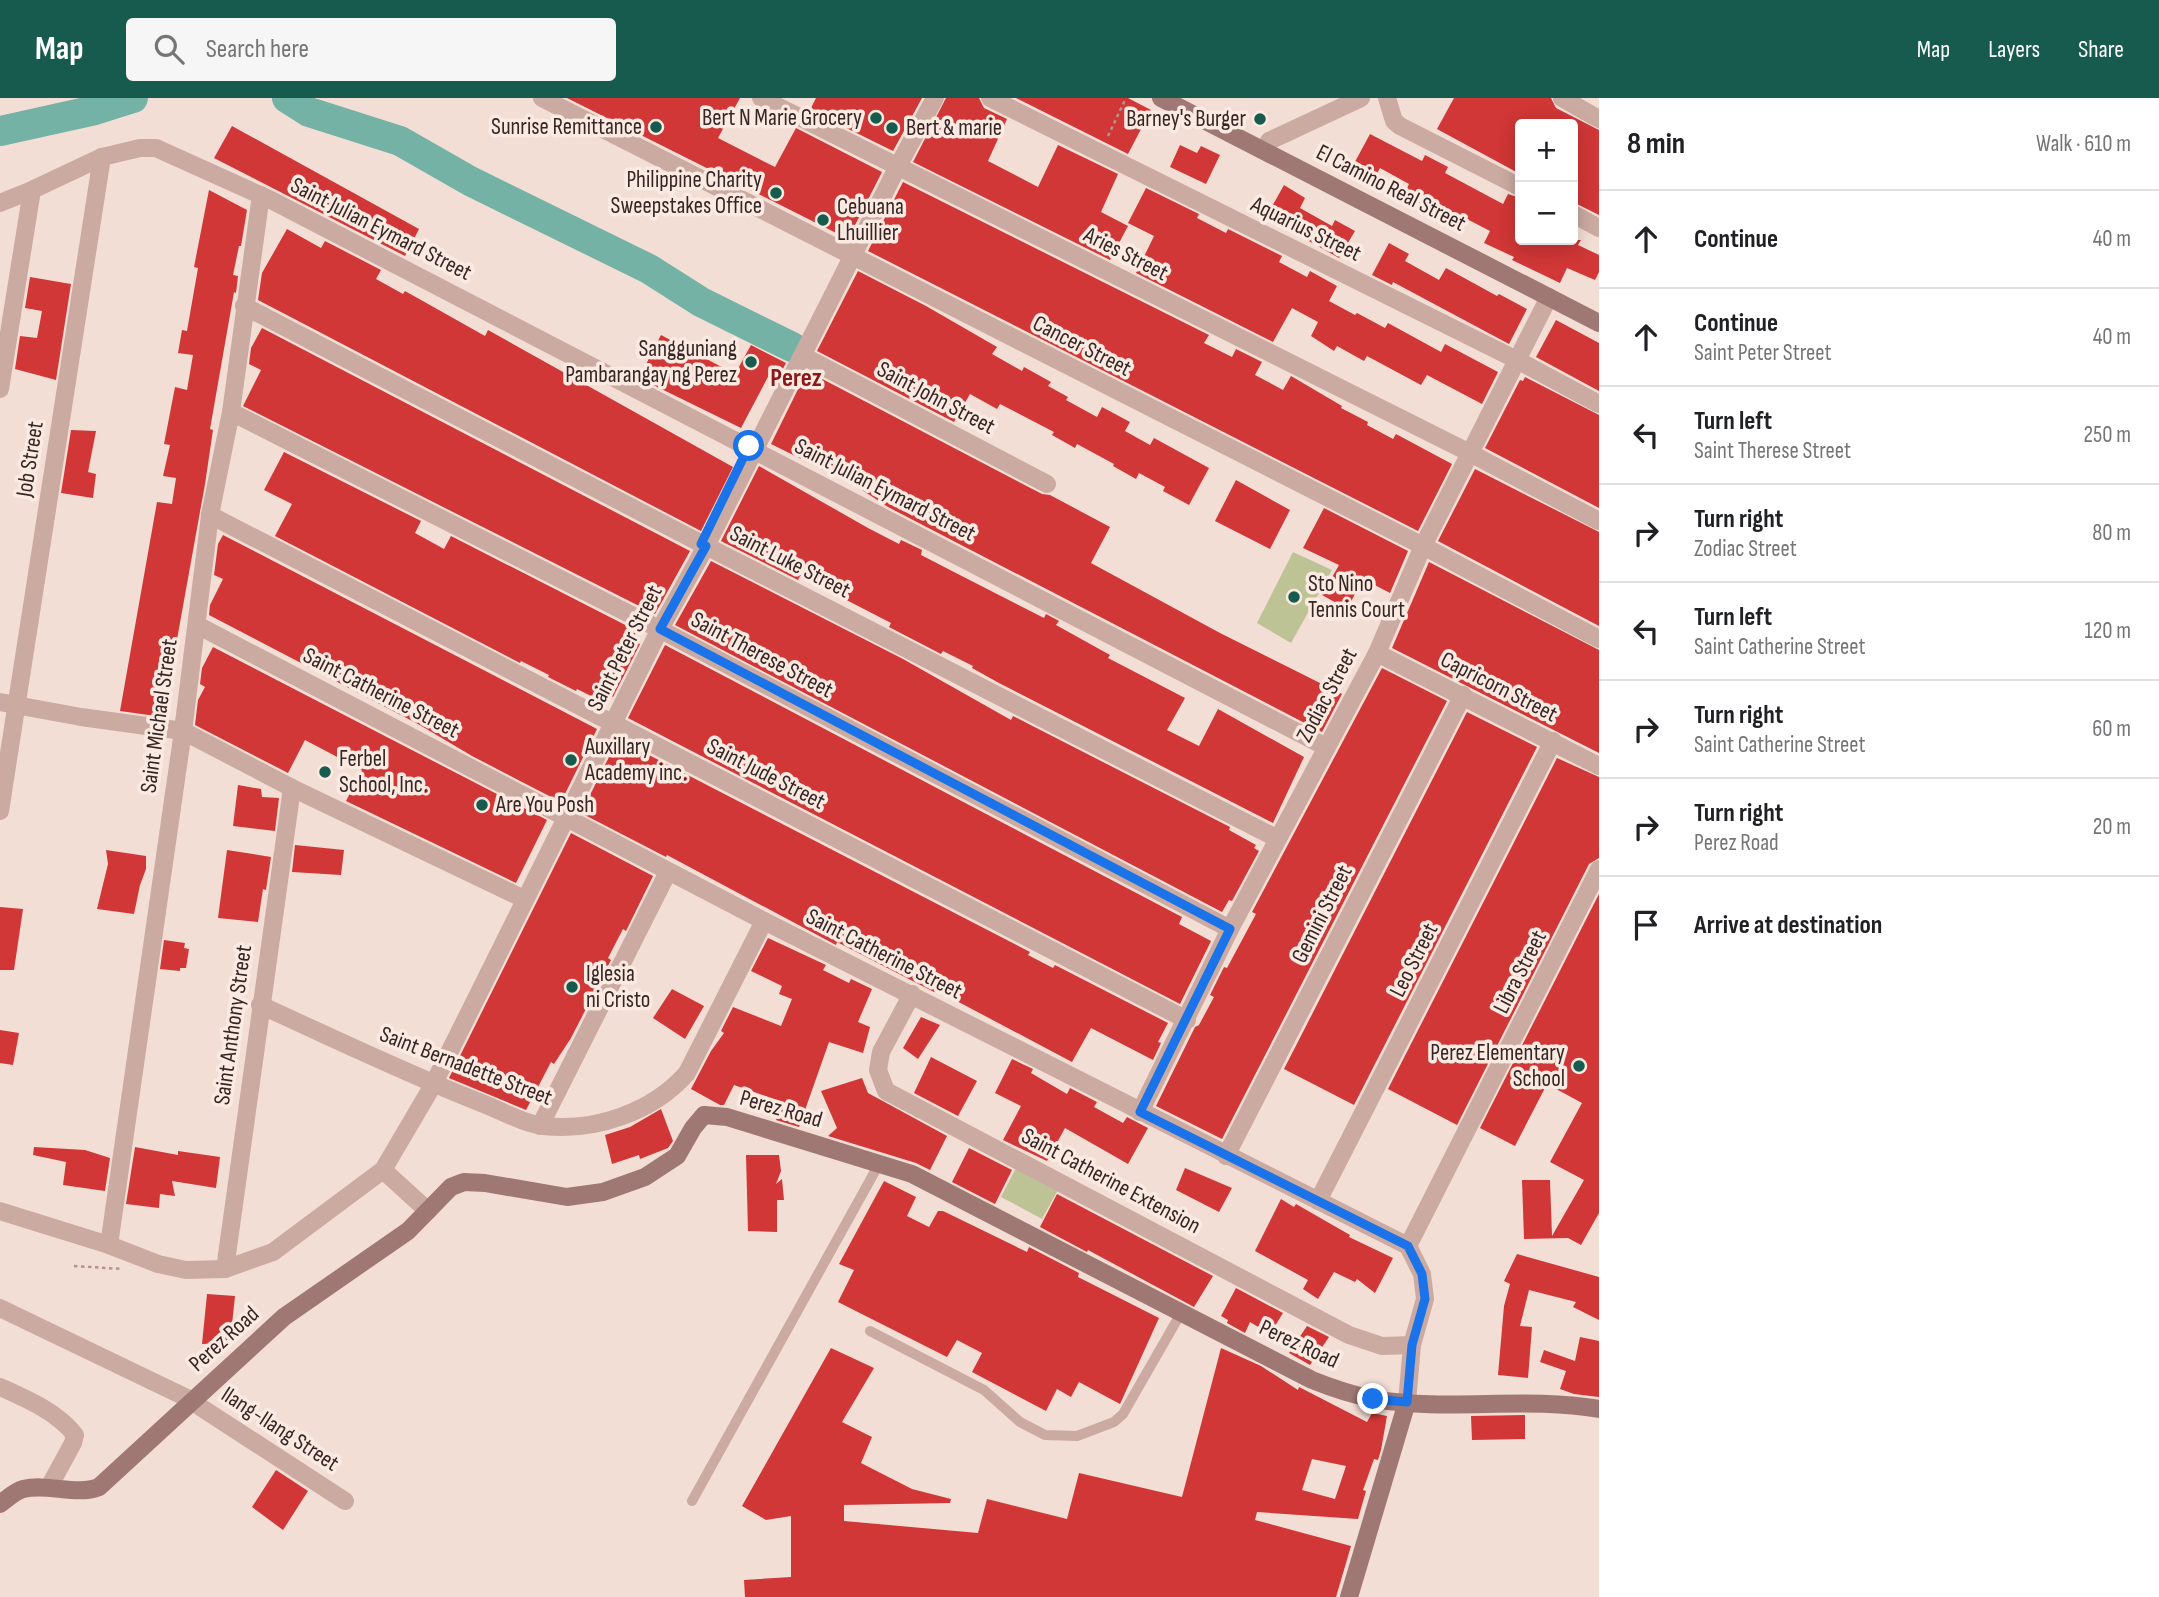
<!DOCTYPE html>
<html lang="en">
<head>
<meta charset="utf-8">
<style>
  :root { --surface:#fff; --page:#f6f6f6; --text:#202124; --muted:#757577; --line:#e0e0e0; --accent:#175a4e }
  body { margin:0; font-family:"Sofia Sans Condensed",sans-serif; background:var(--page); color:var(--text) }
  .controls { position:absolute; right:21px; top:21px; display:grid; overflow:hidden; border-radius:7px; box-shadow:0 4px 18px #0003 }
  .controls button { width:63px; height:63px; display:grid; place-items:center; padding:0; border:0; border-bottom:2px solid var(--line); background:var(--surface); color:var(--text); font:35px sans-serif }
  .stop { position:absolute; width:21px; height:21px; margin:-16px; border:5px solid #1a73e8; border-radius:50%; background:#fff }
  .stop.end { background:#1a73e8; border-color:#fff; box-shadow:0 2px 7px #0008 }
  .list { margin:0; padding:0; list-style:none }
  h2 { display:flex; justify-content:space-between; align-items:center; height:91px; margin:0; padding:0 28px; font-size:30px }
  h2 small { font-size:23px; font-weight:400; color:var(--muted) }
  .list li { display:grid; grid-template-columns:46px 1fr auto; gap:21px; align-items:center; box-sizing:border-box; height:98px; padding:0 28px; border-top:2px solid var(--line) }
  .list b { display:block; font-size:26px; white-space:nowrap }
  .list p { margin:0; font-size:23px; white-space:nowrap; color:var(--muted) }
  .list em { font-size:23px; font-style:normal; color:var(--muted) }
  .icon { flex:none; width:38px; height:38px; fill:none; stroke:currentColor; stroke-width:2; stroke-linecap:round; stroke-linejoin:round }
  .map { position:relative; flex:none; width:1599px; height:1499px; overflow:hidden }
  header { display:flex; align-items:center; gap:42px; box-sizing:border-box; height:98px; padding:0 35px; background:var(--accent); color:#fff }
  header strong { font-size:33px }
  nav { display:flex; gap:38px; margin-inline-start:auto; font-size:24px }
  .search { width:490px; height:63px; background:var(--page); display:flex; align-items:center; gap:18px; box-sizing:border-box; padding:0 24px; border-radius:7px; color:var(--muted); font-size:26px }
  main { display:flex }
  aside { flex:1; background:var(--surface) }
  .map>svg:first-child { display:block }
  .green { fill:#bec395 }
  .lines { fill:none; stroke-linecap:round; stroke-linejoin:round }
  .river { stroke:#73b2a5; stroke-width:30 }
  .building { fill:#d03736; fill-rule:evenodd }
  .path { stroke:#b7948b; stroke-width:2.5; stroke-dasharray:3.5 3.5; stroke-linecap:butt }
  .lane { stroke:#cbaaa1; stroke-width:10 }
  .street { stroke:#cbaaa1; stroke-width:18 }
  .secondary { stroke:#9f7873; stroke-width:18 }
  .route { stroke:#1a73e8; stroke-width:9 }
  .poi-dot { fill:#175a4e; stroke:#faeae2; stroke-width:2.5 }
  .labels { text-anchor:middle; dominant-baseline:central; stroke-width:7; stroke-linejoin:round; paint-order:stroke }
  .poi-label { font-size:23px; fill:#352625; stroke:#faeae2; text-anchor:start }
  .street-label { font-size:23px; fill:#352625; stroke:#faeae2 }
  .quarter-label { font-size:26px; font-weight:bold; fill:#8b1717; stroke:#faeae2 }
</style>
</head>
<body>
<header>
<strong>Map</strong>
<div class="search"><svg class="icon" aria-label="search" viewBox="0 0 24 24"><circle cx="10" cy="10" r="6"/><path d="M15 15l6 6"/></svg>Search here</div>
<nav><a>Map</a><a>Layers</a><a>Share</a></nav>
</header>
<main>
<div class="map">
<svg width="1599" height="1499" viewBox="0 0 1599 1499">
  <rect width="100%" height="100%" fill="#f3ded6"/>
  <g class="green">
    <polygon points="1293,454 1332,472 1291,545 1257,525"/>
    <polygon points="1017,1068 1059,1090 1042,1121 1001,1099"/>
  </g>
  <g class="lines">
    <g class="river">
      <polyline points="287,0 309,14 400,43 470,83 649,171 701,204 792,249"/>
      <polyline points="0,33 95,12 133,0"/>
    </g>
  </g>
  <g class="building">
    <polygon points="567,0 740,0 718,40 775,69 796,30 882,74 848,141"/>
    <polygon points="816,0 922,0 893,53 810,12"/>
    <polygon points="946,0 979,0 984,10 1007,21 988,63 1038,89 1058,47 1118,76 1101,114 1128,128 1110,162 913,64"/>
    <polygon points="1016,0 1128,0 1151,12 1128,56"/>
    <polygon points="1454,0 1551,0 1556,10 1599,32 1599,117 1573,104 1573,26 1520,26 1520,76 1437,31"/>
    <polygon points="232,28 419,131 405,158 214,60"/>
    <polygon points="1370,36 1422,63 1425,57 1448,69 1445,75 1503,106 1508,96 1520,100 1520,142 1581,142 1578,147 1599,157 1599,174 1595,182 1567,170 1560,185 1512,162 1514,159 1484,145 1490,133 1463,119 1461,125 1432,110 1430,115 1402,101 1409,86 1380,70 1372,85 1350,73"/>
    <polygon points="1180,47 1197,55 1201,48 1220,57 1206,86 1170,69"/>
    <polygon points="903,84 1209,237 1204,245 1232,259 1236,251 1262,264 1255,277 1283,292 1291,278 1342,308 1341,310 1368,324 1367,327 1393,341 1396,336 1452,366 1418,433 868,153"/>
    <polygon points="1284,87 1305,100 1300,110 1332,128 1335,122 1355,133 1339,160 1266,119"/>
    <polygon points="1146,90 1199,116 1197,120 1226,135 1228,131 1282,158 1279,164 1307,179 1310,173 1337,188 1329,203 1355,217 1357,215 1385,230 1388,225 1441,254 1445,246 1498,274 1482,306 1427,277 1421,287 1367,258 1364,263 1337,248 1334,253 1311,238 1318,224 1292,210 1273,244 1136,175 1154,138 1128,125"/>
    <polygon points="209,92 247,112 241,148 239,148 233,177 238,178 236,195 234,194 210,331 213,332 205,386 163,619 120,613 157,404 172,406 176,380 163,378 170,347 164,346 175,289 187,292 193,257 178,255 182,232 187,233 198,170 194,169"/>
    <polygon points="287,131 321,150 325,143 381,172 376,181 403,196 405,193 485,238 488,232 733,369 701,433 258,202 262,175"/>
    <polygon points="1389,145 1409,156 1405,163 1439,182 1446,170 1497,198 1499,196 1527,211 1509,246 1393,184 1392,187 1372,177"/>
    <polygon points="858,173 926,208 997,249 992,256 1022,273 1024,269 1051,284 1048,288 1068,299 1066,302 1097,319 1102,309 1130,324 1125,333 1150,347 1154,340 1209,370 1189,407 1163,393 1165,389 1139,375 1136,381 1113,368 1114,366 1077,346 1075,350 1052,337 1054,334 1000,306 997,311 970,296 954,324 817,253"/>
    <polygon points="30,179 71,186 56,282 15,271 20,238 37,240 42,213 25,210"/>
    <polygon points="1556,222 1599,245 1599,293 1536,259"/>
    <polygon points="262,230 690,453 655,516 243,308 261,272 249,266 251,250"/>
    <polygon points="661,237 735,276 751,247 786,265 778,280 770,275 741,330 639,280"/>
    <polygon points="807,273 1042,396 1050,397 1110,429 1091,465 1220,535 1342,596 1322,634 888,409 856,388 771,346"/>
    <polygon points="1525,279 1599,317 1599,410 1485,350 1520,282 1523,283"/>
    <polygon points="71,332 96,333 88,374 96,376 93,400 61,395"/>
    <polygon points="284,354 421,423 415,435 444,451 451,438 637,533 632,542 640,546 613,599 605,595 601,603 577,591 576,593 548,579 549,577 521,563 520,565 275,438 292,406 264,392"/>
    <polygon points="759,368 868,430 899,446 901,442 922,452 921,457 952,473 1044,520 1046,516 1059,523 1056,527 1110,557 1108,560 1185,600 1167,632 1199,648 1218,611 1304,659 1273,725 999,585 972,570 973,568 943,553 941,556 889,529 891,525 800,478 798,482 721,443"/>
    <polygon points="1475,371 1599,434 1599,528 1438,443"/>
    <polygon points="1236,382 1290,412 1270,451 1215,423"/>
    <polygon points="1324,410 1408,453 1390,495 1363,481 1347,511 1322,497 1339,467 1303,450"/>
    <polygon points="223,437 597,631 562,702 558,700 557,702 472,658 418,626 209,517 210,507 223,481 214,477 218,446"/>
    <polygon points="711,463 903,561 1011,622 1013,618 1230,729 1229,732 1256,747 1254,750 1259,753 1232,803 1229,802 1222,814 675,527"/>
    <polygon points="1429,464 1599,552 1599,655 1392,550"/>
    <polygon points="665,547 1182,819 1179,826 1211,843 1180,906 628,620"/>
    <polygon points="213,549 547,722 516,785 346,703 362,672 305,642 288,675 195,627 198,602 205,589 200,586 202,570"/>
    <polygon points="1382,570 1447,603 1222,1041 1156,1008 1195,929 1199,927 1214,899 1210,897 1224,869 1227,870 1256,816 1252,814"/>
    <polygon points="1467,614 1537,649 1354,1007 1284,971"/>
    <polygon points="618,641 1030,854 1028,857 1053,870 1055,867 1168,925 1158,944 1161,945 1153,962 1091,930 1072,964 936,892 934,894 837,844 836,847 667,757 666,759 581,715"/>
    <polygon points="1557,660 1599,679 1599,760 1589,766 1457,1027 1388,991"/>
    <polygon points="238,687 261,691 262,699 279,700 275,733 233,728"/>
    <polygon points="571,735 653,778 626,833 623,831 608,860 611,862 571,940 554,966 551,964 526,1012 449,980"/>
    <polygon points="295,747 344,752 341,777 292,774"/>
    <polygon points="106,752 146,758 146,771 140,787 134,816 97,811 108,766"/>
    <polygon points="227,752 271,759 266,792 263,791 258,824 218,820"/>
    <polygon points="1599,796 1599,1115 1581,1147 1568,1140 1524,1141 1522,1082 1550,1082 1552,1138 1584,1082 1550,1064 1582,1005 1547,986 1515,1048 1480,1030"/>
    <polygon points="0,809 23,811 14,872 0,872"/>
    <polygon points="768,840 826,867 823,872 849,885 851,881 872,891 858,924 870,929 863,955 829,944 799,1029 776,1022 783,1004 734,987 724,1007 720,1007 691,991 711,953 724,935 721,933 733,909 781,928 792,901 779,896 782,888 751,873"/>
    <polygon points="164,842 185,845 184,850 189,851 186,870 180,870 180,873 160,871"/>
    <polygon points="672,891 704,908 685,941 653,920"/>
    <polygon points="921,919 940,927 918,961 903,950"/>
    <polygon points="0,932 19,935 13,967 0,965"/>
    <polygon points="931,959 977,983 958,1018 914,995"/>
    <polygon points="1012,961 1033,971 1031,975 1067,996 1070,990 1097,1004 1094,1009 1123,1025 1127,1019 1148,1030 1128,1066 1065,1030 1047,1063 1003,1042 1021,1008 995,995"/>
    <polygon points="862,980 868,995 947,1038 930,1072 916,1065 828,1038 837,1030 821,993"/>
    <polygon points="661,1011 673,1043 668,1050 640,1061 639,1057 612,1066 605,1037 630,1029"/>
    <polygon points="34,1049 85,1052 110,1060 105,1093 63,1087 66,1064 33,1057"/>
    <polygon points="135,1049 178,1057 178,1053 220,1059 216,1090 172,1083 175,1098 160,1096 159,1110 126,1106"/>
    <polygon points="969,1050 1012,1072 995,1106 952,1084"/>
    <polygon points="746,1057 779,1057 781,1073 776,1086 782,1081 784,1102 777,1102 777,1134 748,1133"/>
    <polygon points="1185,1070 1232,1090 1219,1114 1176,1092"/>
    <polygon points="884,1083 916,1099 907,1118 929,1129 938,1113 943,1113 1027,1154 1029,1149 1079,1175 1078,1179 1159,1220 1120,1306 1079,1284 1071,1299 1057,1291 1046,1313 972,1274 982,1255 957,1242 947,1259 838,1204 854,1172 839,1166"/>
    <polygon points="1057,1096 1213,1178 1194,1209 1088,1152 1087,1154 1040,1129"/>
    <polygon points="1281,1101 1294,1109 1296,1106 1350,1137 1349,1139 1393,1160 1375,1195 1357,1181 1355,1184 1334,1174 1318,1201 1303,1191 1308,1182 1255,1153"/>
    <polygon points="1517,1156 1599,1179 1599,1222 1573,1209 1576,1204 1529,1192 1520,1228 1532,1229 1528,1280 1498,1277 1504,1208 1510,1186 1504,1183"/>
    <polygon points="1236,1190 1283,1215 1270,1236 1250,1224 1245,1235 1227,1225 1228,1222 1221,1218"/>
    <polygon points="207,1196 235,1198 230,1245 202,1246"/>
    <polygon points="1307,1228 1329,1239 1310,1267 1289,1255"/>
    <polygon points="1580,1239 1599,1243 1599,1299 1574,1296 1560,1291 1566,1273 1540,1264 1544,1252 1575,1263"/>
    <path d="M831,1250L874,1270L842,1324L872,1339L861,1365L912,1391L951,1401L950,1405L844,1407V1423L978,1435L987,1401L1067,1421L1079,1375L1182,1399L1221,1250L1261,1268L1298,1292L1299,1289L1367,1324L1372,1315L1387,1318L1381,1352L1378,1362L1374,1361L1363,1392L1366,1393L1358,1421L1257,1414L1255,1422L1351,1448L1336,1499H745L744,1482L791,1479V1418L766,1422L742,1408ZM1312,1361L1346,1368L1335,1401L1302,1392Z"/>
    <polygon points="1525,1317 1525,1341 1472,1342 1471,1318"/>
    <polygon points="276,1372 308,1393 283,1432 252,1409"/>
  </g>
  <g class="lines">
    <g class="path">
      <polyline points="1108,38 1126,0"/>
      <polyline points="74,1168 122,1171"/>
    </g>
    <g class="lane">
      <polyline points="870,1233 984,1292 1020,1324 1045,1337 1077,1338 1114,1324 1123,1316 1181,1215"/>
      <polyline points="692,1403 879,1066"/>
    </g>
    <g class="street">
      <polyline points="542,0 1423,448 1599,541"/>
      <polyline points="761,0 1468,354 1599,423"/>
      <polyline points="990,0 1517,262 1599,306"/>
      <polyline points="1387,0 1394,23 1400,28 1520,89"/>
      <polyline points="1562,0 1599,21"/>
      <polyline points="1265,53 1269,43 1361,0"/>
      <polyline points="0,105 32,92 102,59 140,50 156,50 271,102 1326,649"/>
      <polyline points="1573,116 1599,130"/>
      <polyline points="244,208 706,448 1278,741"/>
      <polyline points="803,258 1047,386"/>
      <polyline points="0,291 32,92"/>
      <polyline points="231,314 665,534 1230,831"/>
      <polyline points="210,417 1187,922"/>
      <polyline points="197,527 764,823 1408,1148 1422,1176 1425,1201 1412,1247 1407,1304"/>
      <polyline points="1377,555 1599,668"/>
      <polyline points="0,604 81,619 183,633 292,690 524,801"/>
      <polyline points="0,713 102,59"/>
      <polyline points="912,896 881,954 878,972 886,993 1349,1237 1382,1248 1412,1247"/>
      <path d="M260,907C333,940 405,975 479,1004C498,1011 524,1026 543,1028C595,1034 653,1014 687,975L764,823"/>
      <polyline points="1140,1014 1230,831 1377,555 1423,448 1549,199"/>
      <polyline points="540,1028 668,774"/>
      <polyline points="1226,1058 1463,597"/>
      <polyline points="383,1072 428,1113"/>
      <polyline points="1318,1103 1553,643"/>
      <polyline points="0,1113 109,1147 158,1166 186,1172 225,1171 273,1154 383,1072 433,987 660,531 706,448 897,70 935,0"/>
      <polyline points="109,1147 183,633 210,417 231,314 261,97"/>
      <polyline points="1408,1148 1599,771"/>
      <polyline points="225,1171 292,690"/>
      <polyline points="0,1210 185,1299 345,1403"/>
      <path d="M0,1289C27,1301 57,1314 75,1337L73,1345L49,1389"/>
    </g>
    <g class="secondary">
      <polyline points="1161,0 1599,225"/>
      <path d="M0,1406C7,1401 15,1393 23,1391C48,1385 76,1398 99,1389L284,1219L408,1133L451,1089L464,1084L485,1085L567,1099L603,1094L645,1079L677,1058L693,1030L704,1017L727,1019L912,1076L1312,1282C1332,1290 1352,1297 1374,1301C1448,1314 1525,1298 1599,1311"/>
      <polyline points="1349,1499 1407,1304"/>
    </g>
  </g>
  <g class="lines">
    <polyline class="route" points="749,348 701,446 706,448 660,531 1230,831 1140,1014 1408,1148 1422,1176 1425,1201 1412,1247 1407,1304 1373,1301"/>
  </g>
  <g class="poi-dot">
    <circle cx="876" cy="20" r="7"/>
    <circle cx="1260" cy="21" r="7"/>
    <circle cx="656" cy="29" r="7"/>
    <circle cx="892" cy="30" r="7"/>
    <circle cx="776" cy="95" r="7"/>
    <circle cx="823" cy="122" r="7"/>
    <circle cx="751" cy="264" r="7"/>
    <circle cx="1294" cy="499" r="7"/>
    <circle cx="571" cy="662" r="7"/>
    <circle cx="325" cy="674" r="7"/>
    <circle cx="482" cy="707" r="7"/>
    <circle cx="572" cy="889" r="7"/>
    <circle cx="1579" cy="968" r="7"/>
  </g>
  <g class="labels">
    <g class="poi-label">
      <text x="862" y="20" text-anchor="end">Bert N Marie Grocery</text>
      <text x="1246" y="21" text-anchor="end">Barney's Burger</text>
      <text x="642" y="29" text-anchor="end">Sunrise Remittance</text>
      <text x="906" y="30">Bert &amp; marie</text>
      <text x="762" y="82" text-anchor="end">Philippine Charity<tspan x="762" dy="26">Sweepstakes Office</tspan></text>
      <text x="837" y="109">Cebuana<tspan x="837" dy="26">Lhuillier</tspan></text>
      <text x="737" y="251" text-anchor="end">Sangguniang<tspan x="737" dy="26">Pambarangay ng Perez</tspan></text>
      <text x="1308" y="486">Sto Nino<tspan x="1308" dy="26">Tennis Court</tspan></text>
      <text x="585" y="649">Auxillary<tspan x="585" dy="26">Academy inc.</tspan></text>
      <text x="339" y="661">Ferbel<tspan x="339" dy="26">School, Inc.</tspan></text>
      <text x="496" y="707">Are You Posh</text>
      <text x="586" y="876">Iglesia<tspan x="586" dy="26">ni Cristo</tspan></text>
      <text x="1565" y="955" text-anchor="end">Perez Elementary<tspan x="1565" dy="26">School</tspan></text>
    </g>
    <g class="street-label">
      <text transform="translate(1391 90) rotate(27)">El Camino Real Street</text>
      <text transform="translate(381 131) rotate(27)">Saint Julian Eymard Street</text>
      <text transform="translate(1306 131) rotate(26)">Aquarius Street</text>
      <text transform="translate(1126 156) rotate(27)">Aries Street</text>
      <text transform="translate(1082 248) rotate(27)">Cancer Street</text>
      <text transform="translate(936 300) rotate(28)">Saint John Street</text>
      <text transform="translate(30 361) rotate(-81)">Job Street</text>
      <text transform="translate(885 392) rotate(27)">Saint Julian Eymard Street</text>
      <text transform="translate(790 464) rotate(27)">Saint Luke Street</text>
      <text transform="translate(625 550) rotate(-63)">Saint Peter Street</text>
      <text transform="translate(762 557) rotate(28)">Saint Therese Street</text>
      <text transform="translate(1499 589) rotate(27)">Capricorn Street</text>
      <text transform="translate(381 595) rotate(27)">Saint Catherine Street</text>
      <text transform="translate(1327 597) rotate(-62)">Zodiac Street</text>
      <text transform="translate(159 618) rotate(-82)">Saint Michael Street</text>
      <text transform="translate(766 676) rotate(27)">Saint Jude Street</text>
      <text transform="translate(1322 816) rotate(-63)">Gemini Street</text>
      <text transform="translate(884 856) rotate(27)">Saint Catherine Street</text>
      <text transform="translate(1414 862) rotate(-63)">Leo Street</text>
      <text transform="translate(1520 874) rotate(-63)">Libra Street</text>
      <text transform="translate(233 927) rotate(-82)">Saint Anthony Street</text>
      <text transform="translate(466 968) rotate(21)">Saint Bernadette Street</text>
      <text transform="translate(781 1011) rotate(16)">Perez Road</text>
      <text transform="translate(1111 1083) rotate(28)">Saint Catherine Extension</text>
      <text transform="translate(224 1241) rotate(-42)">Perez Road</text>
      <text transform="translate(1299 1246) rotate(25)">Perez Road</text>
      <text transform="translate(280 1331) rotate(33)">Ilang-Ilang Street</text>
    </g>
    <g class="quarter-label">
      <text x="796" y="280">Perez</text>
    </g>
  </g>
</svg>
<div class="controls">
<button>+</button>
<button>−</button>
</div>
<div class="stop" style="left:749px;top:348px"></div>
<div class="stop end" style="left:1373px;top:1301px"></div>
</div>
<aside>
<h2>8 min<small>Walk · 610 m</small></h2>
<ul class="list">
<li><svg class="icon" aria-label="ahead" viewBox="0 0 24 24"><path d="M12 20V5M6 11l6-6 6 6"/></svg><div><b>Continue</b></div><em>40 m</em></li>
<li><svg class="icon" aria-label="ahead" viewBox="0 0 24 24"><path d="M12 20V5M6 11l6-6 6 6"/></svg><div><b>Continue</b><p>Saint Peter Street</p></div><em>40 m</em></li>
<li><svg class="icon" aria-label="left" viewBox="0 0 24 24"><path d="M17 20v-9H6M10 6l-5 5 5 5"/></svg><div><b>Turn left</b><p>Saint Therese Street</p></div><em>250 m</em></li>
<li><svg class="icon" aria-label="right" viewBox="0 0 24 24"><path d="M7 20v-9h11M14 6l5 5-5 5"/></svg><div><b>Turn right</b><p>Zodiac Street</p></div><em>80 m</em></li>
<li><svg class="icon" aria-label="left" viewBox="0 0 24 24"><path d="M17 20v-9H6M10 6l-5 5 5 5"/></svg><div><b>Turn left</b><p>Saint Catherine Street</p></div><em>120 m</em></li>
<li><svg class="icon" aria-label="right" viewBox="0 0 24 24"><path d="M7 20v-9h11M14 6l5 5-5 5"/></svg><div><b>Turn right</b><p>Saint Catherine Street</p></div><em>60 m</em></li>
<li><svg class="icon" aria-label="right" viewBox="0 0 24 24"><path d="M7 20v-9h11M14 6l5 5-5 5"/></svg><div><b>Turn right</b><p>Perez Road</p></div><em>20 m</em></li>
<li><svg class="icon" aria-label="arrive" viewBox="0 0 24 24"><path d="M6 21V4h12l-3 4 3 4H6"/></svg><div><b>Arrive at destination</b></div></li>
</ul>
</aside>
</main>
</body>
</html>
